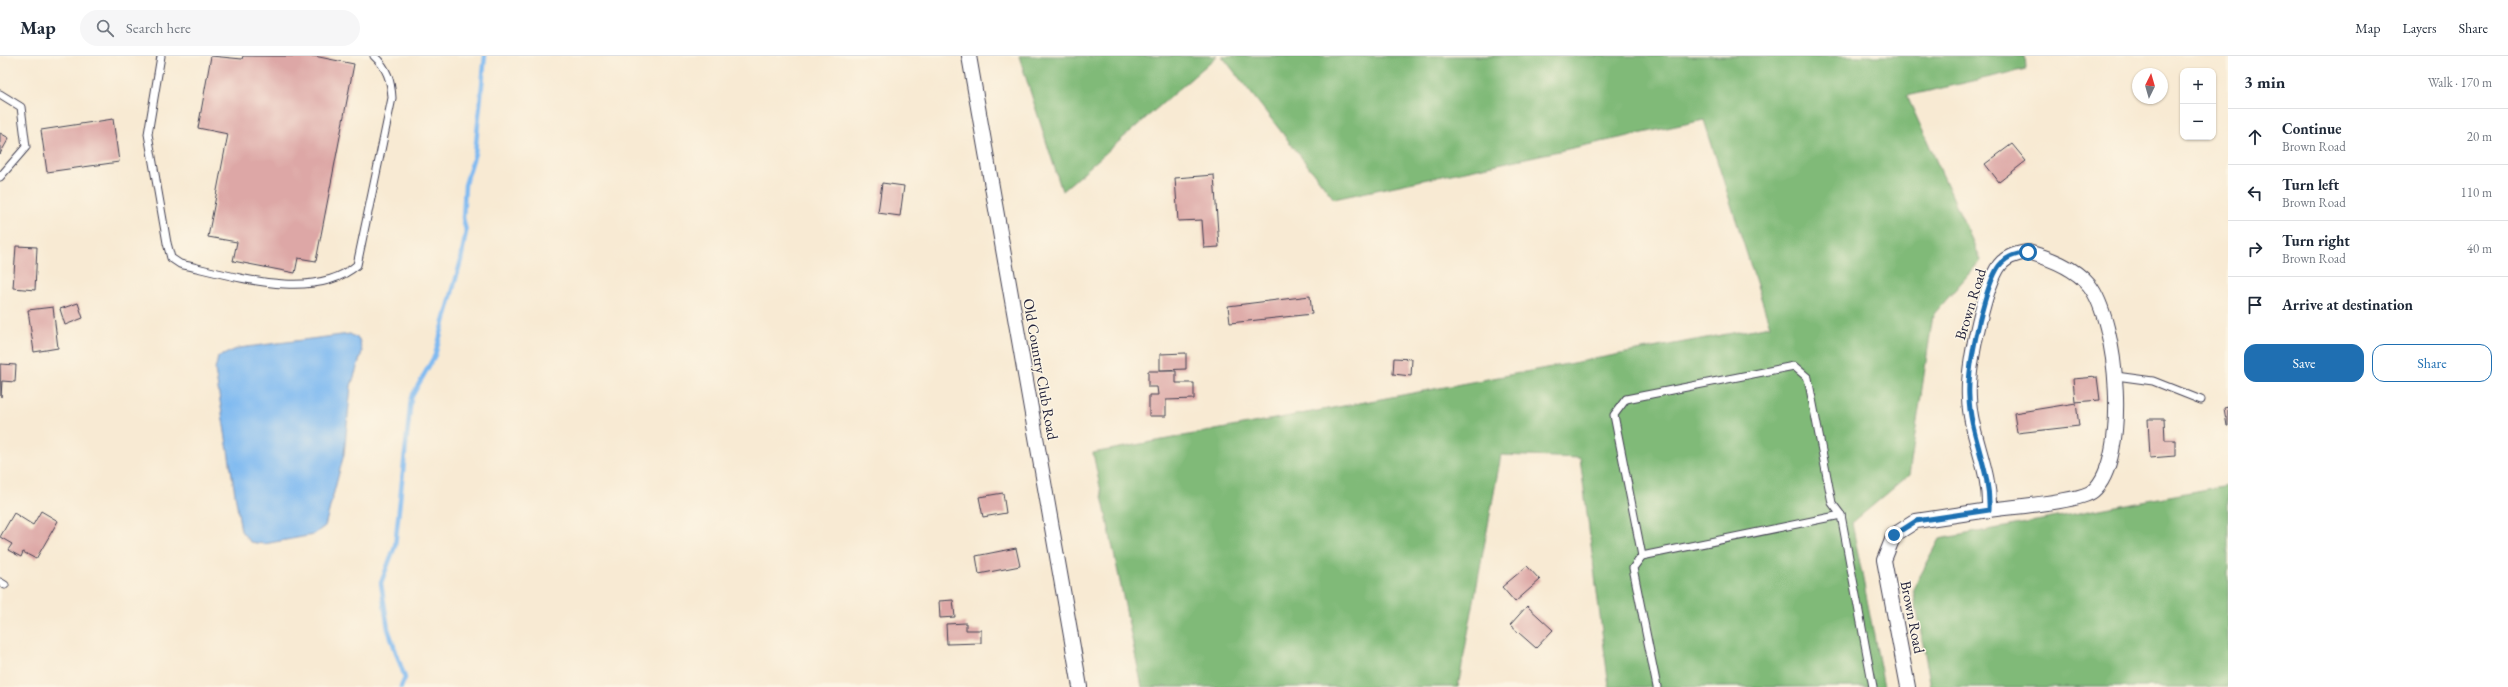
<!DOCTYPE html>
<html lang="en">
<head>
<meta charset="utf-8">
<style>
  :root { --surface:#fff; --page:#f6f6f7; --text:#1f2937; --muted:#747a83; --line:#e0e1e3; --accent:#1f6fb2 }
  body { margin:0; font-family:"EB Garamond",serif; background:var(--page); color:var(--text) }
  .controls { position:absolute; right:12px; top:12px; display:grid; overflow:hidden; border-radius:8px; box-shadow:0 1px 3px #0004 }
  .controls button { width:36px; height:36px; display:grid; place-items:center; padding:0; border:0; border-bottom:1px solid var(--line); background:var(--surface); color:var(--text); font:20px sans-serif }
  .compass { position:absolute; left:2132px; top:12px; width:36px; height:36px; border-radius:50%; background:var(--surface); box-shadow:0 1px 3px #0004; rotate:5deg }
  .stop { position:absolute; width:12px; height:12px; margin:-9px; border:3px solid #1f6fb2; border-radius:50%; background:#fff }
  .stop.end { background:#1f6fb2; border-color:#fff; box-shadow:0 1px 4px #0008 }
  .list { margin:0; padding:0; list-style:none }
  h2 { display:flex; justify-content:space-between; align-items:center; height:52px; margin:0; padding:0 16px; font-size:17px }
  h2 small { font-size:13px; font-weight:400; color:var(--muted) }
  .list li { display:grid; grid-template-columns:26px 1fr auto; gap:12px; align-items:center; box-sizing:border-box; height:56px; padding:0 16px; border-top:1px solid var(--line) }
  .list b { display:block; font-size:15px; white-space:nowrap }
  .list p { margin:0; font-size:13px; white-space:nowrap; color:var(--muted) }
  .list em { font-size:13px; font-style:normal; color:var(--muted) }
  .actions { display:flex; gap:8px; padding:12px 16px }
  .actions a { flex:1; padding:9px 0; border:1px solid var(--accent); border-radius:12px; text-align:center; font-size:14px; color:var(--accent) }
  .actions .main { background:var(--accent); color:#fff }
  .icon { flex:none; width:22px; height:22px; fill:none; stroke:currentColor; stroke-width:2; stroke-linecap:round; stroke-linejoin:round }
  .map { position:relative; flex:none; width:2228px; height:631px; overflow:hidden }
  header { display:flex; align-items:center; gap:24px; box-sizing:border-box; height:56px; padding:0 20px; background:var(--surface); border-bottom:1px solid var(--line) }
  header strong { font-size:19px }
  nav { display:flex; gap:22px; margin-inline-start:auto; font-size:14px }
  .search { width:280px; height:36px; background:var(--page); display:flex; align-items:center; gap:10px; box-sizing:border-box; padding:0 14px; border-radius:22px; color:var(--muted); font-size:15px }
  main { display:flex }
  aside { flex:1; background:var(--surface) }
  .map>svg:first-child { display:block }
  .forest { fill:#80ba78; stroke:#516e5a }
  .water { fill:#7fbaf1; stroke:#506e96 }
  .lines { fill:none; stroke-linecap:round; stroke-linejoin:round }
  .stream { stroke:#7fbaf1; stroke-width:4.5 }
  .building { fill:#dda7a6 }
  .lane-casing { stroke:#424052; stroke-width:9 }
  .street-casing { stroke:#424052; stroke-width:16 }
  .lane { stroke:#fff; stroke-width:7 }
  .street { stroke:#fff; stroke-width:14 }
  .route { stroke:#1f6fb2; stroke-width:5 }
  .labels { text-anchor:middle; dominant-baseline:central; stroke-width:3; stroke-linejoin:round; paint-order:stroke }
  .street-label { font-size:15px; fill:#22223b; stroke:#fcf5e5 }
</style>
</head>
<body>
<header>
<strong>Map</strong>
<div class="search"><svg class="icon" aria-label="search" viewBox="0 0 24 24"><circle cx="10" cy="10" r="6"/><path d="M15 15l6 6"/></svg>Search here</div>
<nav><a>Map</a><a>Layers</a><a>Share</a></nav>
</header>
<main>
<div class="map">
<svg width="2228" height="631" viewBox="0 0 2228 631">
  <rect width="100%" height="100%" fill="#fcf5e5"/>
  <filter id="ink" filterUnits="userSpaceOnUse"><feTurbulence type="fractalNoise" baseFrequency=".025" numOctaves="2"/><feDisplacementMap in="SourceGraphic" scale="8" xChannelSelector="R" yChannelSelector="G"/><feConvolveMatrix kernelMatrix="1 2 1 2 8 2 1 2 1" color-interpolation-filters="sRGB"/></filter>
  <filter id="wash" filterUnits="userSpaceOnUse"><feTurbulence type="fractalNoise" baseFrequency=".012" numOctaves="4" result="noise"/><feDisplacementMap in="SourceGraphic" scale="16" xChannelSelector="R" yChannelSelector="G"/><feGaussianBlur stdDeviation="0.9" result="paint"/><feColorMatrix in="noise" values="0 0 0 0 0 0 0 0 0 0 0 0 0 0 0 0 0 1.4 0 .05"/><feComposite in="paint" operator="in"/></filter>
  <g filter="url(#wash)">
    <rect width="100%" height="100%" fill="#f8ead3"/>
    <g class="forest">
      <polygon points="1019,0 1217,0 1062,135"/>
      <polygon points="1222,0 2025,0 2026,13 1907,40 1981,204 1933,259 1909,419 1852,467 1884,631 1609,631 1580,402 1501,399 1458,631 1142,631 1093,397 1770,270 1704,64 1334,143"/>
      <polygon points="2228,429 2228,631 1931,631 1913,533 1940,483"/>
    </g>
    <polygon class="water" points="350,278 359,283 362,296 351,330 344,398 325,470 313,479 264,488 250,486 241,475 215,314 218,301 239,292"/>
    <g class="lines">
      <polyline class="stream" points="401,631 405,622 388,573 381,527 395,490 411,342 435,299 461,204 466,175 463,162 465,129 475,97 485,0"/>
    </g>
    <g id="blocks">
      <g class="building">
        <polygon points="211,0 242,3 243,0 314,0 354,8 316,205 298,202 295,217 233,205 237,186 208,181 228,78 198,72"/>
        <polygon points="113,63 119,106 47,116 41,74"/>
        <polygon points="0,77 9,82 0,98"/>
        <polygon points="2012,88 2026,105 1999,126 1985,108"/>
        <polygon points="1214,119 1219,191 1204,192 1202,164 1178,165 1175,122"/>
        <polygon points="882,127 904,130 900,160 878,157"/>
        <polygon points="16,190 37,191 35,234 13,232"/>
        <polygon points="1310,240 1312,258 1230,267 1228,250"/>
        <polygon points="78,247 83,262 65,269 60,253"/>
        <polygon points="53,251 58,292 34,296 28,254"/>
        <polygon points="1186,297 1186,313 1160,314 1160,298"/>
        <polygon points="1394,302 1412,303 1411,320 1393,318"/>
        <polygon points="0,308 16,309 15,326 2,325 1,341"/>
        <polygon points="1148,315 1176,315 1176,327 1194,327 1194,343 1166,344 1166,360 1149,360 1149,339 1158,339 1157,331 1148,331"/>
        <polygon points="2097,321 2100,344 2075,346 2073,323"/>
        <polygon points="2076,347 2079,370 2017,377 2014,357"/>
        <polygon points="2228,351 2228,370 2227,370 2224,352"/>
        <polygon points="2148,363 2164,363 2165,384 2175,384 2175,400 2150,402"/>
        <polygon points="1003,437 1006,457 983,461 979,441"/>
        <polygon points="41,455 58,465 36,503 23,496 21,501 8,494 12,488 0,481 14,457 33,469"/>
        <polygon points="1016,492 1020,510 979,518 976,500"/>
        <polygon points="1527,510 1540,524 1515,546 1502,531"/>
        <polygon points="953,544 955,561 940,562 939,545"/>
        <polygon points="1527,550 1553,574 1536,592 1510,569"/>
        <polygon points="966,567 966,574 981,574 981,587 947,588 946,568"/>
      </g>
    </g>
  </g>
  <g filter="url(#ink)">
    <use href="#blocks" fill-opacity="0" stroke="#424052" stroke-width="1"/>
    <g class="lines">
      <defs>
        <g id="lane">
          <path d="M161,0L148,78L167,187L171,202L180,208C230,219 313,247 357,209L392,42C391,24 387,12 374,0"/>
          <polyline points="0,38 21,51 26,91 0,121"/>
          <polyline points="2116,320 2153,325 2201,344"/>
          <polyline points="1642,500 1614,359 1626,343 1794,310 1808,322 1832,447 1841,459"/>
          <polyline points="0,526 5,529"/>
          <polyline points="1657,631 1633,512 1642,500 1841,459 1873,631"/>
        </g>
        <g id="street">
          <polyline points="969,0 1080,631"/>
          <path d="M2028,196C2049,202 2074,211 2089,229C2118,265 2130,403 2093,435C2080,446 2009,451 1989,454C1991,414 1970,380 1969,341C1967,312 1983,238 1997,213C2004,201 2015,198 2028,196Z"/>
          <polyline points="1908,631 1884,504 1894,479 1916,465 1989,454"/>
        </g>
      </defs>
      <use href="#lane" class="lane-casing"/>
      <use href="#street" class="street-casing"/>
      <use href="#lane" class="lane"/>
      <use href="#street" class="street"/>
    </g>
  </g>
  <g class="lines" filter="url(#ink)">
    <path class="route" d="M1894,479L1916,465L1989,454C1991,414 1970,380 1969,341C1967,312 1983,238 1997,213C2004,201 2015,198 2028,196"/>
  </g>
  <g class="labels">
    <g class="street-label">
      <text transform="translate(1970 248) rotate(-73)">Brown Road</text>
      <text transform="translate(1041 313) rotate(80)">Old Country Club Road</text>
      <text transform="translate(1913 561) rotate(79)">Brown Road</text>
    </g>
  </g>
</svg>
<div class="controls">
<button>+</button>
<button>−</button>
</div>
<svg class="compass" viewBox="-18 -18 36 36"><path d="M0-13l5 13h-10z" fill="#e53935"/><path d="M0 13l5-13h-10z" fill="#747a83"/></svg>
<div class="stop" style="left:2028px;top:196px"></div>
<div class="stop end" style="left:1894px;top:479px"></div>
</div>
<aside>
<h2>3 min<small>Walk · 170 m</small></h2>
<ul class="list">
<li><svg class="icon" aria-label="ahead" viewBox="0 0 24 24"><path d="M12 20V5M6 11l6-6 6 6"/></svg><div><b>Continue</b><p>Brown Road</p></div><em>20 m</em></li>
<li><svg class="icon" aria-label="left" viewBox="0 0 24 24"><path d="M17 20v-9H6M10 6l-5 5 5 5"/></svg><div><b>Turn left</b><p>Brown Road</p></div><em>110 m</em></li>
<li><svg class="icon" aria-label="right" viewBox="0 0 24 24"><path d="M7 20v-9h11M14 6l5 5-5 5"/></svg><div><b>Turn right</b><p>Brown Road</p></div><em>40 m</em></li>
<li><svg class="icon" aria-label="arrive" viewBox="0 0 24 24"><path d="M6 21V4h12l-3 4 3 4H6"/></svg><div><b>Arrive at destination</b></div></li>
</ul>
<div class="actions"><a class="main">Save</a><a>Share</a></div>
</aside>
</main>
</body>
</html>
